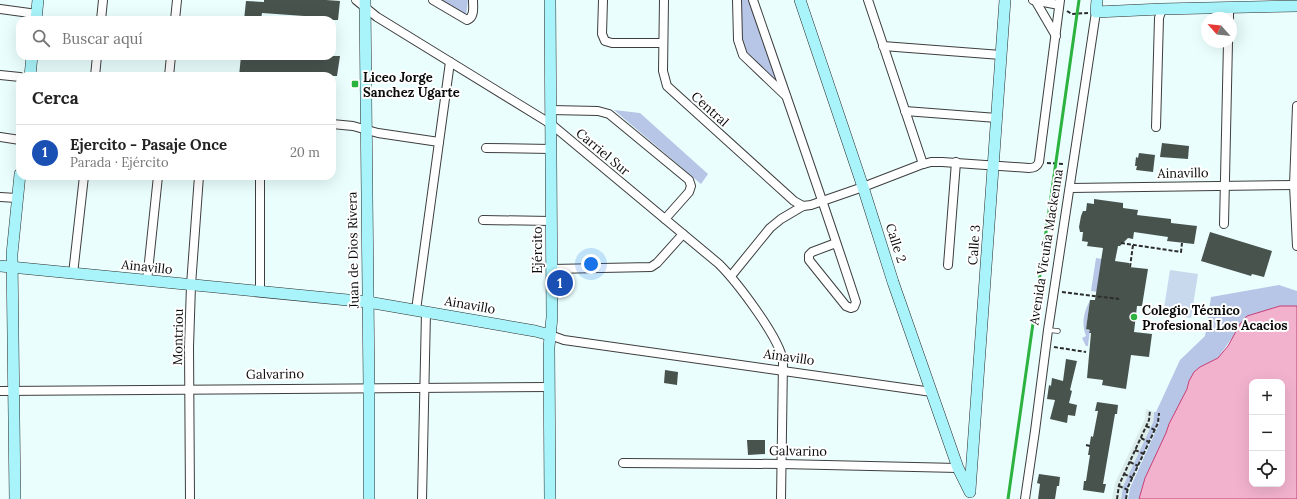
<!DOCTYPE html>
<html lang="es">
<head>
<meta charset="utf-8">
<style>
  :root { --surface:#fff; --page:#f6f6f6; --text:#222; --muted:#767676; --line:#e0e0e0; --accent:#111827 }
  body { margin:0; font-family:Lora,serif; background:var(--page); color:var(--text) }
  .controls { position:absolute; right:12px; bottom:12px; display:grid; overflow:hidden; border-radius:8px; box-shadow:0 4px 16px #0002 }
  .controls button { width:36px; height:36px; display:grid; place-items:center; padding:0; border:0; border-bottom:1px solid var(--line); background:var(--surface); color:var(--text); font:20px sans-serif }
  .compass { position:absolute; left:1201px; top:12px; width:36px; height:36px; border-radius:50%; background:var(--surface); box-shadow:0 4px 16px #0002; rotate:297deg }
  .you { position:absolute; left:591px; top:264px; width:14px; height:14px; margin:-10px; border:3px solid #fff; border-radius:50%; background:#1a73e8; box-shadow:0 0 0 6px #1a73e833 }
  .badge { display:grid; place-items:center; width:26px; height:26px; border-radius:50%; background:var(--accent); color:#fff; font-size:13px; font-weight:700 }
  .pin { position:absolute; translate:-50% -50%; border:2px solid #fff; box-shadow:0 1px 4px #0006 }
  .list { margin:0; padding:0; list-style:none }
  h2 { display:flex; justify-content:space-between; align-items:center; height:52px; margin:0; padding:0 16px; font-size:17px }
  h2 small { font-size:13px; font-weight:400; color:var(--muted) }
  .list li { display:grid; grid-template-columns:26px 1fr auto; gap:12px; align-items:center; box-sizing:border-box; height:56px; padding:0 16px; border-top:1px solid var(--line) }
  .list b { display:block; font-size:15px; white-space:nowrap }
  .list p { margin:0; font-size:13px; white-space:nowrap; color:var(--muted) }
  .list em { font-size:13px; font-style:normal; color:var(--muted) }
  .icon { flex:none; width:22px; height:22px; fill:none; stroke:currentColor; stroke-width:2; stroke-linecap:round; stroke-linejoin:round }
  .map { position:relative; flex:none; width:1297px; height:499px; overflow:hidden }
  .search { position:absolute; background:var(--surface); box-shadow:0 4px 16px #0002; left:16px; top:16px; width:320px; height:44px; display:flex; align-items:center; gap:10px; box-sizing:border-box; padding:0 14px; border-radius:12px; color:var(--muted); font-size:15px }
  .panel { position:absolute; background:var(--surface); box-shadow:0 4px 16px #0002; left:16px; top:72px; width:320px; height:108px; border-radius:12px }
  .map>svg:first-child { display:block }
  .green { fill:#b7c6e6 }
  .pitch { fill:#c8d9ed }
  .plaza { fill:#dbeceb }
  .water { fill:#f2b2ce; stroke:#c53d75; fill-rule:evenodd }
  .building { fill:#48534e }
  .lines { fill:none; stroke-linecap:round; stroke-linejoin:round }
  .lane-casing { stroke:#3e3e3e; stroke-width:5.5 }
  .street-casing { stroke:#3e3e3e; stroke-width:10 }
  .secondary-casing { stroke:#2d2d2d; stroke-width:12 }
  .path { stroke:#2d2d2d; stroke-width:2; stroke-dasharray:4 2; stroke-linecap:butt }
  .lane { stroke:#fff; stroke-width:4 }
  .street { stroke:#fff; stroke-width:8 }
  .secondary { stroke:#a9f4fa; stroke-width:11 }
  .rail { stroke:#2cb23f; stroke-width:3 }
  .poi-dot { fill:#2cb23f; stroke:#fff; stroke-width:1.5 }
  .labels { text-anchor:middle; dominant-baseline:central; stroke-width:4; stroke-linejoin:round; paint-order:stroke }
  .poi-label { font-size:13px; font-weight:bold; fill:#0b0b0b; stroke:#fff; text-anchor:start }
  .street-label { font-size:13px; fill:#0b0b0b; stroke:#fff }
</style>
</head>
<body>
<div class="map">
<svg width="1297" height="499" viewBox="0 0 1297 499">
  <rect width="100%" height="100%" fill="#eafefe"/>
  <g class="green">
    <polygon points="439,0 468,0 466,17"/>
    <polygon points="740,0 750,0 781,86 749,58 741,45"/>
    <polygon points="614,110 640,113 708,174 701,184"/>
    <polygon points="1096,258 1102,259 1119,295 1091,291"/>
    <polygon points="1279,285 1297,291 1297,306 1280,306 1247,316 1218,358 1200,367 1189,381 1187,389 1169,424 1166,433 1145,478 1139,499 1128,499 1130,488 1159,424 1160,414 1158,423 1128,487 1126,499 1121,499 1123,486 1153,422 1154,412 1156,412 1180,360 1205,336 1211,297"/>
    <path d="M1090,300L1086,329L1090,330L1088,346H1086L1082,338L1086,336C1081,323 1084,312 1090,300Z"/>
  </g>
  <polygon class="pitch" points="1170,270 1198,274 1191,318 1163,314"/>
  <polygon class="plaza" points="1146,409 1154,412 1153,422 1123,486 1121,499 1112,499 1115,483 1145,419"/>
  <path class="water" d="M1280,306H1297V499H1139L1145,478L1166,433L1169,424L1187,389L1189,381L1194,372L1200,367L1218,358L1228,346L1240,324L1247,316ZM1252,382H1282V484H1252Z"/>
  <g class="building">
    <polygon points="264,0 326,0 340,1 338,20 304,20 304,16 262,13 261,20 244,20 246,1 264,2"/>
    <polygon points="241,56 340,56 337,76 239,76"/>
    <polygon points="1162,143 1189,146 1188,159 1160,157"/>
    <polygon points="1139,153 1155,155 1153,172 1136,170 1137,166 1135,166 1136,157 1138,158"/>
    <polygon points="1094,199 1123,203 1123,208 1138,210 1137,215 1171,219 1171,223 1197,226 1194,244 1167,241 1168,237 1134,232 1133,239 1128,238 1120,246 1118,246 1115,261 1129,263 1129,267 1148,269 1142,306 1137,306 1134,332 1152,334 1149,357 1131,355 1126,389 1102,385 1103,380 1087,378 1091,333 1089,333 1090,330 1086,329 1090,300 1095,300 1103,248 1087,246 1088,242 1082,241 1083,232 1080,232 1079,227 1081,216 1083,211 1086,211 1087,203 1094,204"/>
    <polygon points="1210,232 1272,251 1264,277 1252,274 1251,276 1201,261"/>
    <polygon points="1066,359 1077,361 1070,390 1072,391 1069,403 1077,405 1075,416 1068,415 1067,423 1050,419 1055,400 1047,399 1049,385 1051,386 1052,378 1063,381"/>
    <polygon points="665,370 678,372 677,385 664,383"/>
    <polygon points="1097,402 1118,405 1117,414 1115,414 1103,484 1106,484 1104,493 1083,490 1084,481 1086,481 1090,455 1088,455 1091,436 1093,437 1098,411 1095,411"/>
    <polygon points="747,440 765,440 765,454 748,455"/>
    <polygon points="1039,474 1060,477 1059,486 1057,486 1055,499 1038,499 1040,484 1037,483"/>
  </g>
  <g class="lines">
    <defs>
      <polyline id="lane" points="1048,330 1058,331"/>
      <g id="street">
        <path d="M356,0L377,17L551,124L719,264C736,281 781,339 783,362L781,499"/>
        <path d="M433,0L467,20C475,17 473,7 473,0"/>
        <polyline points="603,0 602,34 605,41 612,43 663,43"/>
        <polyline points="664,0 663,71 667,86 794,201 803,206"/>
        <polyline points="737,0 738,40 743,55 786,96"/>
        <path d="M753,0C788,101 823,201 856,302L854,307L851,308L846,306L809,260V255L812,252L836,243"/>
        <polyline points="868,0 923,164"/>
        <polyline points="1033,0 1059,5"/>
        <polyline points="1035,0 1056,36"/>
        <polyline points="0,9 37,14"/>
        <polyline points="1229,18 1229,7"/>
        <polyline points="101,20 103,0"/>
        <polyline points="175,20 177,0"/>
        <polyline points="883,46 1001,55"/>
        <polyline points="0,75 20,77"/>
        <polyline points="95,76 97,56"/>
        <polyline points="169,76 171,56"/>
        <polyline points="1297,106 1294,185 1297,246"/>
        <polyline points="551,110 598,111 609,114 689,180 691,186 689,192 665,219"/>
        <polyline points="905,111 997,118"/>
        <polyline points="332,124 353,126 378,133 439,142"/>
        <polyline points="1156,127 1159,18 1162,9"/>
        <polyline points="0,137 20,140"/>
        <polyline points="486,148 551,149"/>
        <polyline points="1070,188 1297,185"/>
        <polyline points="0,197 17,198"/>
        <polyline points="483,220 551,221"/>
        <polyline points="1224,224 1228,42"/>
        <polyline points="948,265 956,162"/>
        <polyline points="552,269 651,267 657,263 683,234"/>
        <polyline points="73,274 84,176"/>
        <path d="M731,276L770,228L781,219L803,206L811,205L863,187L920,165L931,162H942L1029,168C1034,168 1037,167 1039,162L1060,0"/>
        <polyline points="147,281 158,176"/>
        <polyline points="260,292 260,176"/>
        <polyline points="416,310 450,62"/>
        <polyline points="550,335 564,340 932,392"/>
        <polyline points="0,391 550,387"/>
        <polyline points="623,463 782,464 958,468"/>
        <polyline points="190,499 189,347 191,285 199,176"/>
        <polyline points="422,499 426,312"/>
        <polyline points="1025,499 1035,431 1048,330 1096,12"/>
      </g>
      <g id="secondary">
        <polyline points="365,0 369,388 369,499"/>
        <polyline points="550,0 552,317 549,347 550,499"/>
        <polyline points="800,0 863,187 893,282 958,468 970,492"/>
        <polyline points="1097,0 1096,12 1162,9 1297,6"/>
        <polyline points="36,20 38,0"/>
        <polyline points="30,76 32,56"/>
        <polyline points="0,266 368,302 535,331 550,335"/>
        <polyline points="970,490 1005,0"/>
        <polyline points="15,499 12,254 20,174"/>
      </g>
    </defs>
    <use href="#lane" class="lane-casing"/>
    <use href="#street" class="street-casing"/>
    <use href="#secondary" class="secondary-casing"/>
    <g class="path">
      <polyline points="1067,11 1072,14 1088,13"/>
      <polyline points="1047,163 1064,164"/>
      <polyline points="1121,243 1181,252 1182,243"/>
      <polyline points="1130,267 1133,245"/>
      <polyline points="1062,292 1119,299"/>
      <polyline points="1054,347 1086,352"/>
      <polyline points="1146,426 1155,430"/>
      <polyline points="1141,438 1149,442"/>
      <polyline points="1086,445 1090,446"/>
      <polyline points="1135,450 1144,454"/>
      <polyline points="1130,462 1138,466"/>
      <polyline points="1124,474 1133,478"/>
      <polyline points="1119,486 1128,490"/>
      <polyline points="1117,499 1119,485 1149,420 1150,410"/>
      <polyline points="1126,499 1128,487 1158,423 1159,413"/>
    </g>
    <use href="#lane" class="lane"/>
    <use href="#street" class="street"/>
    <use href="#secondary" class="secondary"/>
    <polyline class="rail" points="1008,499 1079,0"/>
  </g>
  <g class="poi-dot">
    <rect x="351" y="80" width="8" height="8" rx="2"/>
    <circle cx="1134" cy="317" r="4"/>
  </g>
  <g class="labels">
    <g class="poi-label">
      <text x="363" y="77">Liceo Jorge<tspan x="363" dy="15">Sanchez Ugarte</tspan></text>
      <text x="1142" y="310">Colegio Técnico<tspan x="1142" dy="15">Profesional Los Acacios</tspan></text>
    </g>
    <g class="street-label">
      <text transform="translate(710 109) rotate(42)">Central</text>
      <text transform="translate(603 152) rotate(40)">Carriel Sur</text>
      <text transform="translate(1183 173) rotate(-1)">Ainavillo</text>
      <text transform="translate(896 243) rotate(72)">Calle 2</text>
      <text transform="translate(974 245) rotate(-86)">Calle 3</text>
      <text transform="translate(1046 247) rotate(-81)">Avenida Vicuña Mackenna</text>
      <text transform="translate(353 250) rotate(-91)">Juan de Dios Rivera</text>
      <text transform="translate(537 250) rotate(-90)">Ejército</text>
      <text transform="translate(147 267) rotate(6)">Ainavillo</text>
      <text transform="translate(470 305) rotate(10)">Ainavillo</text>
      <text transform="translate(178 337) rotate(-89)">Montriou</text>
      <text transform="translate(789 357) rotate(8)">Ainavillo</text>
      <text transform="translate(275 374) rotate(-1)">Galvarino</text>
      <text transform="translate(798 451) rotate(1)">Galvarino</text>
    </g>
  </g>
</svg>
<div class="controls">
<button>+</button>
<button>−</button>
<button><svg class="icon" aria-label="locate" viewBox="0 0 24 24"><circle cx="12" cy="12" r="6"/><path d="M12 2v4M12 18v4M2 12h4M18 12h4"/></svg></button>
</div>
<svg class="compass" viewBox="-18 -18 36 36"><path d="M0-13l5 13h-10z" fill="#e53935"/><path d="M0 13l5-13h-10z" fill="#767676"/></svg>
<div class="you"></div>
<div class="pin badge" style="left:560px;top:283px;background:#1a4fb4">1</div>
<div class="search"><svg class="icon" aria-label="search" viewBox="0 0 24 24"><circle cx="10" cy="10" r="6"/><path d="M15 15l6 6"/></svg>Buscar aquí</div>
<section class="panel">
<h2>Cerca<small></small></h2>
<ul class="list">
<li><span class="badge" style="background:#1a4fb4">1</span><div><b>Ejercito - Pasaje Once</b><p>Parada · Ejército</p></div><em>20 m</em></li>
</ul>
</section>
</div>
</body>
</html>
